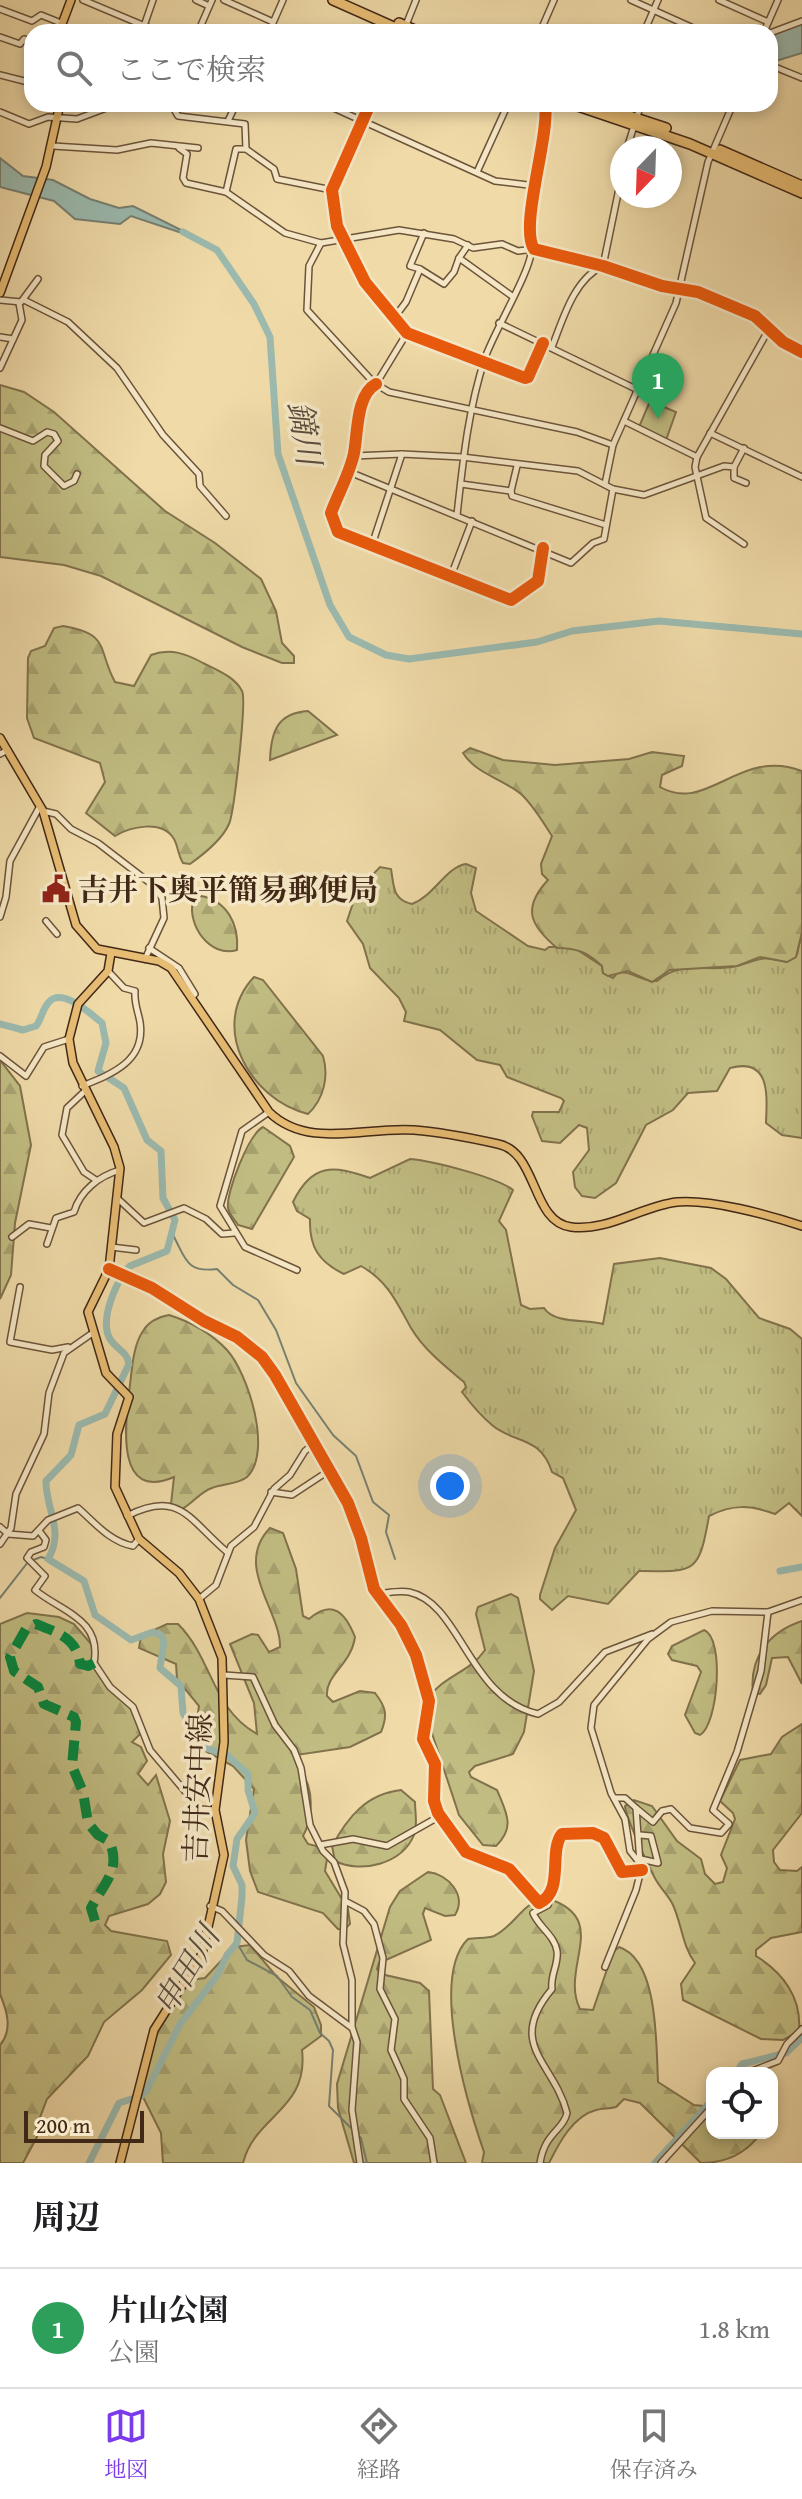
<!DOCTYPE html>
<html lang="ja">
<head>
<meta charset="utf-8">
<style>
  :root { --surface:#fff; --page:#f6f6f6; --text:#202124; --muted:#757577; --line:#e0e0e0; --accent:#7c3aed }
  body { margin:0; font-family:"Gentium Book Plus","Noto Serif JP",serif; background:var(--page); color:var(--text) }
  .controls { position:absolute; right:24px; bottom:24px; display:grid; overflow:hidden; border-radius:16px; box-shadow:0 4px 12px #0003 }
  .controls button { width:72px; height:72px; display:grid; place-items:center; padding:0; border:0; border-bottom:2px solid var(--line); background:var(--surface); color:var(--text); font:40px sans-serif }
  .compass { position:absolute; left:610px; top:136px; width:72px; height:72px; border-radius:50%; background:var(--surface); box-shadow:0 4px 12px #0003; rotate:203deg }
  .scale { position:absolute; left:24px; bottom:20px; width:120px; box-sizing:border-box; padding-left:8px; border:4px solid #412817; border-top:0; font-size:22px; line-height:28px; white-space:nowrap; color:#412817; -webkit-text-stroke:6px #f5e7c6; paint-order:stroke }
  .you { position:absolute; left:450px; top:1486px; width:28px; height:28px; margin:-20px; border:6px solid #fff; border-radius:50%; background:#1a73e8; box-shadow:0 0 0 12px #1a73e833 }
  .badge { display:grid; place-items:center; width:52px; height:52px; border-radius:50%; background:var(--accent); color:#fff; font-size:26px; font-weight:700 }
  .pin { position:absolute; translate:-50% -66px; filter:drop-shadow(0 2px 4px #0008) }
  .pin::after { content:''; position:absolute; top:42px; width:28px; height:24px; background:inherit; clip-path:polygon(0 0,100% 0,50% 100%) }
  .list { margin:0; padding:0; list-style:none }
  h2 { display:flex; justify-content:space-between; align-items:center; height:104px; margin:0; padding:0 32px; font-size:34px }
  h2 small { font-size:26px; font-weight:400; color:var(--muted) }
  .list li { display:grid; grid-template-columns:52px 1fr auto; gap:24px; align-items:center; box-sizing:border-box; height:120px; padding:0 32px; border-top:2px solid var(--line) }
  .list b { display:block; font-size:30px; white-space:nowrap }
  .list p { margin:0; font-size:26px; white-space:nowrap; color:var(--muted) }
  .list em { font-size:26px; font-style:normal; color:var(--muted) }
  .icon { flex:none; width:44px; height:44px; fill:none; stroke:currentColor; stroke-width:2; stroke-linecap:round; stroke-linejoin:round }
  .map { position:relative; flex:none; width:802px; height:2163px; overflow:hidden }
  .search { position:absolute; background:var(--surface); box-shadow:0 4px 12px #0003; left:24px; right:24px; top:24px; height:88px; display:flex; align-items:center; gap:20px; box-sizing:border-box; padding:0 28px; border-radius:24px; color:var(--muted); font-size:30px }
  .sheet { height:224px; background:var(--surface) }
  nav { display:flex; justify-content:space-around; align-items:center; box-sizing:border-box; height:112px; border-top:2px solid var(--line); background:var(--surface); font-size:22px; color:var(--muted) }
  nav a { display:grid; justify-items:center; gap:4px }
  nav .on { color:var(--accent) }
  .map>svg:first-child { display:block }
  .grass { fill:url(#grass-tufts); stroke:#81724c; stroke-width:2 }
  .forest { fill:url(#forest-firs); stroke:#81724c; stroke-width:2 }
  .park { fill:#c1bd82; stroke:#81724c; stroke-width:2 }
  .water { fill:#9bbaaf; stroke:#778072; stroke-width:2 }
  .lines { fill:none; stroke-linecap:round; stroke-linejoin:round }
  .stream { stroke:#778072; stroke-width:2 }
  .river { stroke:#9bbaaf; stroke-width:7 }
  .minor-casing { stroke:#6c543b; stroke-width:8 }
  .major-casing { stroke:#412817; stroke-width:10 }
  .highway-casing { stroke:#412817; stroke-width:12 }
  .minor { stroke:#f5e7c6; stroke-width:5 }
  .major { stroke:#e8bd74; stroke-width:7 }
  .highway { stroke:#e8bd74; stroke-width:9 }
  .quiet { stroke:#00873e; stroke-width:10; stroke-dasharray:20 10; stroke-linecap:butt }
  .cycleway-casing { stroke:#f5e7c6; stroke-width:17 }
  .cycleway { stroke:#e8590c; stroke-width:12 }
  .labels { text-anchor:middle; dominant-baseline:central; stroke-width:7; stroke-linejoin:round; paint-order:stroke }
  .poi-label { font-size:30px; font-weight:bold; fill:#412817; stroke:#f5e7c6; text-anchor:start }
  .street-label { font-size:30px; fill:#412817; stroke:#f5e7c6 }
  .water-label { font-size:32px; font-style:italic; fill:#584c3d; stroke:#f5e7c6 }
</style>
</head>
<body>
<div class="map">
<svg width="802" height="2163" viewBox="0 0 802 2163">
  <defs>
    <pattern id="grass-tufts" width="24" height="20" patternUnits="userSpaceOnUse" patternTransform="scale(2)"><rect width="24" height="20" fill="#c1bd82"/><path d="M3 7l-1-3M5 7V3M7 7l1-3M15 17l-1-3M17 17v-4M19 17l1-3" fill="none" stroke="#a7a270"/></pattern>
    <pattern id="forest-firs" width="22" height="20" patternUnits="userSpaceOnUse" patternTransform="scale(2)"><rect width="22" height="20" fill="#c1bd82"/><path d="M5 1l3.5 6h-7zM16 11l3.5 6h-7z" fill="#a7a270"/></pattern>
  </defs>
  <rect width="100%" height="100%" fill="#efdaa8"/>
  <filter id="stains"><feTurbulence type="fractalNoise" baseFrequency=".0025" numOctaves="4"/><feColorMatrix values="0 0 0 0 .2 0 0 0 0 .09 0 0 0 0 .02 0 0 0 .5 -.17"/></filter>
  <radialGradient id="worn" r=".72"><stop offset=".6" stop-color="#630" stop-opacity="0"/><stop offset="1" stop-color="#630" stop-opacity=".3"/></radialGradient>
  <g class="grass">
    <path d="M466,864L476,868L471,893L476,911L528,946L545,950L549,947H573L602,966L603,973L613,978L618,972C633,971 642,982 657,981C682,959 709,973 737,966C764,959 757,955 787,962L797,954L802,932V1138L782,1135L766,1123C767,1096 771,1057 730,1068L717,1091L688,1093L673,1110L646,1125L616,1183L595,1198L582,1196L575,1187L573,1172L589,1150L587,1128L579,1125L560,1143L542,1141L532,1116L533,1112H559L564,1101L561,1098L507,1077L500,1065L477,1060L440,1030L404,1021L406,1012L399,998L370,968L363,944L347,921L357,891L380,867L391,869C394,885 392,900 412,904C434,896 446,867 466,864Z"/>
    <path d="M410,1159C433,1161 496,1177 513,1190L499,1221L506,1230L521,1305L530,1309L544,1308C554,1324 586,1319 603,1324L614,1264L660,1258L711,1268L726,1279L759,1318L790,1329L802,1339V1516L789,1503L775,1514C750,1505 733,1504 709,1516C699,1573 696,1572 639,1571L608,1604L568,1596L552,1610L540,1599V1595L555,1548L576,1510L563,1478L552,1472C540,1435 514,1444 492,1425C481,1416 471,1404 462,1392L466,1387L464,1382C446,1367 424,1350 411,1328C397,1303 388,1281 361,1266L344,1274C319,1262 309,1247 310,1219L297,1211L293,1202C312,1163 333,1165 370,1178Z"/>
  </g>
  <g class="forest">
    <polygon points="0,385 24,392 54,412 165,511 215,543 261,579 276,611 282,643 294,656 294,663 282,663 242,647 101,576 64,565 0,557"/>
    <path d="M63,626C111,634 97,649 115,682L134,686L151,655C170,648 185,653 203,663C217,670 235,677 242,691C247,699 234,813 229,824C222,840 204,854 190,864L183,863C178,855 178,846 174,839C162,819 130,827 115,836L86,813L105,782L100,763L34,738L27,718L28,658L31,651L45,646L54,628Z"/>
    <path d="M308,711L337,735L270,760C271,732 277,713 308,711Z"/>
    <path d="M470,748L503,760L555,765L629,759L652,752L684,756L682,766L662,775L660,787C708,814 739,747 802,771V932L796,957L787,962L760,957L737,966L670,970L652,982L628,971L608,976L603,973L602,966C587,952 577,948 557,948C531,926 521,909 548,880L542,874L541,864L552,836C543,822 533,805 521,794C503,779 476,774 463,753Z"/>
    <path d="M201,896C227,901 239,924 237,950C209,958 187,924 193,901Z"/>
    <path d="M254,977L263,980L323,1056C329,1076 324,1099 308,1114C250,1100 208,1026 254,977Z"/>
    <polygon points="0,1060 20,1086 31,1145 15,1223 11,1275 0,1299"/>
    <path d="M263,1127L290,1146L294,1157L252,1229L238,1225C235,1220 229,1214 228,1208C226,1192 249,1134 263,1127Z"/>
    <path d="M169,1315C191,1322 211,1333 227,1350C248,1373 273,1452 247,1477C239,1484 222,1484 212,1488C200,1492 193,1503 182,1509L171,1504L174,1477C116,1502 125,1426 129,1392C132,1373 132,1347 143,1331C149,1321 158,1317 169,1315Z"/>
    <path d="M270,1528L283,1533L296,1569L303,1616L309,1619C332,1599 345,1612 355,1637C351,1665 325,1675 327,1696L333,1702L360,1691L375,1693C386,1707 388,1715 381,1732L350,1747L296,1755C296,1766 304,1774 308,1785C313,1800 311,1822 303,1836L308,1844L320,1847L327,1859L325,1871L348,1909L350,1924L344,1930L338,1929L323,1913L258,1892L250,1871L246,1840L254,1789L233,1766L202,1749L196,1725L199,1706L177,1679L176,1664L139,1648L141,1636L167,1624H178C213,1659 211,1708 257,1734L254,1703L230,1644L252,1634L258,1635L269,1652L280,1647C281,1611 233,1566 270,1528Z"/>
    <path d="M511,1594L518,1598L534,1671L524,1732L513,1754L475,1766L469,1772L471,1777L497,1790C506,1812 516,1827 496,1846L483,1845L459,1815L423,1706C440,1675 468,1675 485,1650L476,1614L478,1607Z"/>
    <path d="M27,1613L59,1617L74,1624L92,1645L95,1663L110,1687L124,1696L144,1730L132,1742L141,1747L147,1761L138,1774L148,1785L156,1775L170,1821L163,1854L166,1882L160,1894L148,1904L109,1916L105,1925L111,1931L167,1941L171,1955L142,1990L104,2022L88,2056L47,2099L36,2128L37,2137L23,2163H0V2045C13,2030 7,2011 0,1994V1624Z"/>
    <path d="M802,1621V1684L788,1657L772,1658L766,1685L760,1694L753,1693C749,1657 769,1632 802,1621Z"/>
    <path d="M704,1630C725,1638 718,1725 700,1735L695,1733L685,1715L701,1672L697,1666L672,1660L668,1654L672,1646Z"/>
    <path d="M802,1724V1813L773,1850L774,1862L780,1870L797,1871L802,1867V1932L771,1938L756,1950V1956C782,1972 802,1997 799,2031L783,2040L761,2039L683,2000L681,1984L695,1963C682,1945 682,1925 673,1905C669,1896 661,1889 656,1880C649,1868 625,1815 625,1806L634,1800L652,1806L677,1841L701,1859L705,1874L715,1884L723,1882L727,1868L721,1855L735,1819L733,1813L720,1801L740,1760L771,1754L782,1737Z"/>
    <path d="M401,1790L415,1802C415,1813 418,1825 414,1835C402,1864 361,1874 335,1861L332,1846C348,1817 366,1794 401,1790Z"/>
    <path d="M428,1872C448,1874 467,1895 455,1915L445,1916L425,1908L423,1914L431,1940L379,1963L377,1969L381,1974L420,1983L429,1991L433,2089L440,2095L466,2163H354L338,2108L337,2084L390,1907L400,1891Z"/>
    <path d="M546,1898C613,1918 559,1967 580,2009L593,2010L613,1952L619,1947C659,1960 656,2046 658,2082L694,2105L712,2107V2133H761C746,2154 726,2163 701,2163L640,2103L624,2099L616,2107C609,2109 603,2108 596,2110C573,2116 559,2143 549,2163H482L484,2152C468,2106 429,1977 468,1939C475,1937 487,1939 494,1936C515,1926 522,1902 546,1898Z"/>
    <path d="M250,1945L277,1977L314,2007L321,2025V2036L302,2050C309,2110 255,2115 243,2163H163L161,2133L143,2097L140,2082L163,2014L190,1980L205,1978L234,1947Z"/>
  </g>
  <polygon class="park" points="650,401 676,412 666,440 639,427"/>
  <g class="water">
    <polygon points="802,24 802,53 776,61 770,57 772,35"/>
    <polygon points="0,158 23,176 53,180 90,199 119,208 133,206 197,238 131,216 120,224 75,219 54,201 0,187"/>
  </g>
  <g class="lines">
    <g class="stream">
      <path d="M173,1235C186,1259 186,1273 217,1269L233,1285L258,1300L276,1330L296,1383L333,1435L356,1456L373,1502L389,1515L386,1532L395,1559"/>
      <polyline points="0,1598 28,1562 41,1557 48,1559"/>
      <polyline points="237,1943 247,1960 277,1976 292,1997 310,2010 320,2033 329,2041 333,2050 329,2106 361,2138 367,2163"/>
    </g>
    <g class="river">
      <polyline points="183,232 217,250 254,304 270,337 278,454 330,605 349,637 386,655 409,659 537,642 572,631 659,621 802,634"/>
      <path d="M0,1024L23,1030L36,1026C42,1019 42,1009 49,1002C62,987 91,1014 102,1023L106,1043L98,1071L124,1088L147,1140L161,1151L163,1198L175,1220L167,1251L130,1266C116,1281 99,1320 110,1339C116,1349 127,1351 129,1364L105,1414L79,1425L71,1455L46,1481C46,1511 65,1531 48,1559L84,1581L95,1615L131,1640L153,1632L161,1635L164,1642L160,1668L181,1686L183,1713L203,1747L227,1755L248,1774V1790L255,1813L237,1839L233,1866L242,1885V1897L237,1943L227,1955L217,1976L180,2024L147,2090L141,2096L119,2103L89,2163"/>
      <polyline points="780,1571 802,1567"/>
      <polyline points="736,2073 742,2064 786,2053 802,2038"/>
      <polyline points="655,2163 712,2100"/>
    </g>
    <defs>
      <g id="minor">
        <polyline points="83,0 159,32"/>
        <polyline points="196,0 209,6"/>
        <polyline points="224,0 273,22"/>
        <polyline points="631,0 702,32"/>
        <polyline points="719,0 768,22"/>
        <polyline points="0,9 32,21 41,15 61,23"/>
        <polyline points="406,25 416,0"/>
        <polyline points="144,26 153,0"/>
        <polyline points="198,32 212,0"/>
        <polyline points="269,32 283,0"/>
        <polyline points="540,32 554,0"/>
        <polyline points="644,32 658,0"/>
        <polyline points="764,32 778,0"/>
        <polyline points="770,33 802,21"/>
        <polyline points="0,37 20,44 24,39 32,41"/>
        <polyline points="770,65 802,78"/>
        <polyline points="0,75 32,83"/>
        <polyline points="171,104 178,116 245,124 246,149 274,169 277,179 332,190"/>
        <polyline points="325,104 495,181 536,186"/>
        <polyline points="370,104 332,190 337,226 365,282 407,333 525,378 528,377 543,343"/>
        <path d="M545,104C550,136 519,226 534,249L603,266L662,286L698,292L755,316L783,342L802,352"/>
        <polyline points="718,104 731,108"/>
        <polyline points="0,112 29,124 48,117 77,119 117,104"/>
        <polyline points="228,121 236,104"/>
        <polyline points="53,146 117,150 151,143 198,148"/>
        <polyline points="179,148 187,154 183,178 186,183 226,192 285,233 321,243 399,230 454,239 473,248 502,244 518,251 534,249"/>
        <polyline points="627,148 641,104"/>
        <polyline points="477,172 508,104"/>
        <polyline points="226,192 236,149 246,149"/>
        <polyline points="321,243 309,266 307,310 374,383 389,392 577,432 613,445"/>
        <polyline points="468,245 459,258 512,296"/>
        <polyline points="420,269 410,266 424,233"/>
        <polyline points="0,300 21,302 38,279"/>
        <polyline points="24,300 68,322 117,368 163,435 199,474 200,486 226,516"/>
        <polyline points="394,318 406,302 420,269 444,284 454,272 459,258"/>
        <polyline points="499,323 638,390"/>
        <polyline points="0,337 13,339"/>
        <path d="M552,347C563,319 574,279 603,266L622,174"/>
        <polyline points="0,368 22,320 19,303"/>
        <polyline points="374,383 355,425 353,456 331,513 338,532 511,600 538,581 543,548"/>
        <polyline points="376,384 407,333"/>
        <polyline points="624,421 697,457"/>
        <polyline points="0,428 33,441 47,432 54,434 58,441 45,455 44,466 64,486 74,481 77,474"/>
        <polyline points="710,433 802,477"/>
        <polyline points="353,456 402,454 462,457 578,471 613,489 644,495 724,466 734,467 734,478 746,483"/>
        <polyline points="734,467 744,448"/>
        <polyline points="347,471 571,563 593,543 604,539 613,489"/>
        <polyline points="461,484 511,491 512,496 606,525"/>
        <polyline points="605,484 613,445 676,303 708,162 733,104"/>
        <polyline points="511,491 517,466"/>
        <path d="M457,515C463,461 468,410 485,358C493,334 531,270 531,252"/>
        <polyline points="744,544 706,518 695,467 697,457 769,329"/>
        <polyline points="372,545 402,454"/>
        <polyline points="451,576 472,521"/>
        <polyline points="0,754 8,750"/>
        <polyline points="43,811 56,814 71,829 98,843 154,886 162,898 164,918 145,959"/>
        <polyline points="0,917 6,897 10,861 40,806"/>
        <polyline points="46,921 57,934"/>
        <polyline points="149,948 179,968 195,994 192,997"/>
        <polyline points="0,1056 26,1076 44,1047 69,1039"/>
        <path d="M82,1086C112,1074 146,1061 140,1022C138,1011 134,1003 135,991L124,988L108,971"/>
        <polyline points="85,1091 67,1108 62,1135 84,1172 96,1180"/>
        <polyline points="269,1112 242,1131 220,1206 245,1247 297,1270"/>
        <polyline points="117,1198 144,1223 184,1208 206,1219 222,1234 234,1233"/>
        <polyline points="12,1237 29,1224 51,1228"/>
        <path d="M47,1244L56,1218L74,1212C80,1191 99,1176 120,1170"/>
        <polyline points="111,1247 136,1250"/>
        <path d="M109,1269L152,1288L204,1321L237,1337L262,1357L275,1375L348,1503L361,1538L374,1589L401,1625L416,1655L429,1701L423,1739L435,1764L434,1801L438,1813L466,1852L509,1869L539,1903C565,1891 548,1852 562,1834L593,1833L604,1838L622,1872L642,1870"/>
        <polyline points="20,1287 10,1342 52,1350 68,1347"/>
        <polyline points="271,1492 292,1495 330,1470"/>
        <path d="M127,1516C180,1489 189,1520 227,1552"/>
        <path d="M0,1527L8,1534L33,1536L48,1520L78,1508C94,1522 110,1542 133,1546L139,1539"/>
        <path d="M40,1532L46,1540L44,1547L31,1552L27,1558L45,1576L35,1590C62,1612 102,1619 94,1663L110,1687L133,1707L150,1750L200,1809L215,1810"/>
        <polyline points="0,1544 11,1528 16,1494 44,1434 49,1393 64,1353 94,1332"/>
        <path d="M377,1594C387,1593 399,1590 409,1592C461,1603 468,1698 538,1714L559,1702L605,1652L652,1634"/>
        <polyline points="199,1599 216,1585 231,1546 254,1527 274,1489 290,1475 305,1451 316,1442"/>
        <polyline points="224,1675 253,1677 275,1725 294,1750 301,1768 310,1825 323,1851 334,1862 345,1892 343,1944 352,1980 352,2027 357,2042 352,2110 360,2163"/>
        <polyline points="614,1798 625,1798 636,1808"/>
        <polyline points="640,1835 651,1836 658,1863 641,1859"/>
        <polyline points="320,1845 353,1839 387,1846 440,1816"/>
        <polyline points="640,1863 636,1808 653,1822 662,1811 671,1809 690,1828 721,1833 729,1824 713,1810 737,1752 761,1671 768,1612"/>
        <polyline points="345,1901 364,1911 374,1924 383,1958 380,1989 395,2019 391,2050 404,2079 404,2099 430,2138 434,2163"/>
        <polyline points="210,1906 222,1911 264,1955 289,1971 309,1996 352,2028"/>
        <polyline points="605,1967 636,1890 642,1866 630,1851 625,1819 611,1793 591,1728 594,1705 648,1639 671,1622 712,1611 768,1612 802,1600"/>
        <polyline points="747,2073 778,2061 787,2044 802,2029"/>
        <path d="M540,2163C545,2132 563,2131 567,2113C554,2062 505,2045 552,1989C550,1975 559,1964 557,1951C555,1936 538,1926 533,1913L548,1905L550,1897"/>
        <polyline points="661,2163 712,2107"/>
      </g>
      <g id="major">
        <polyline points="59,32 71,0"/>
        <polyline points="0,293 46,167 60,104"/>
        <path d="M0,738L43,811L76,925L97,949L159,961L171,968L269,1112C308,1150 366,1126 414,1130C442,1132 471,1138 498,1144C538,1152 531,1222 571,1227C607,1232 642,1206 677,1202C711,1199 769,1215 802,1226"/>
        <polyline points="111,953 108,971 78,1004 69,1039 73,1063 114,1147 120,1168 109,1269 88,1312 106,1373 129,1397 117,1434 115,1487 139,1539 179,1573 199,1599 222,1658 224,1742 215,1810 224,1855 202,1954 154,2030 120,2163"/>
      </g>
      <g id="highway">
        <polyline points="333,0 405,32"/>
        <polyline points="399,23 419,32"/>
        <polyline points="572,104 690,144 802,193"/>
        <polyline points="593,104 666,128"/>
        <polyline points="720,150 802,186"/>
      </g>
    </defs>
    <use href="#minor" class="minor-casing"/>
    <use href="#major" class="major-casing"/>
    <use href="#highway" class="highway-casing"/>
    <use href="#minor" class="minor"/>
    <use href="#major" class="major"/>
    <use href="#highway" class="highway"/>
    <path class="quiet" d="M94,1663L88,1666L80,1664C77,1638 58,1633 36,1624L26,1629L10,1657L14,1671L38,1687L44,1704L74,1717L76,1722L72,1766L83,1792L88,1823L98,1835L109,1841C122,1869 104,1883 91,1908L95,1921"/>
    <defs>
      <g id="cycleway">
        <polyline points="370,104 332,190 337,226 365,282 407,333 525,378 528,377 543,343"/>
        <path d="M545,104C550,136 519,226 534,249L603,266L662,286L698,292L755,316L783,342L802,352"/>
        <path d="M376,384C356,395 358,432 354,453C350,473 338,494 331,513L338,532L511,600L538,581L543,548"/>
        <path d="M109,1269L152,1288L204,1321L237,1337L262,1357L275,1375L348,1503L361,1538L374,1589L401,1625L416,1655L429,1701L423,1739L435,1764L434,1801L438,1813L466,1852L509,1869L539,1903C565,1891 548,1852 562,1834L593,1833L604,1838L622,1872L642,1870"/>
      </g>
    </defs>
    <use href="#cycleway" class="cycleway-casing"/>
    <use href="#cycleway" class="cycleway"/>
  </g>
  <defs>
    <symbol id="civic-bare" viewBox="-9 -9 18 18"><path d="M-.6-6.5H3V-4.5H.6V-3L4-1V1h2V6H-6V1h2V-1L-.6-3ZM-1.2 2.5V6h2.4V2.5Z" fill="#8f2418" stroke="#f5e7c6" stroke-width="2.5" paint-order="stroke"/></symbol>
  </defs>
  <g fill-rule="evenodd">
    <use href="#civic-bare" x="36" y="869" width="40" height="40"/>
  </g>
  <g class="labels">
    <g class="poi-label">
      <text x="78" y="889">吉井下奥平簡易郵便局</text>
    </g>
    <g class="street-label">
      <text transform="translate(197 1788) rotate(-88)">吉井安中線</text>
    </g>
    <g class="water-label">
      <text transform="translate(305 433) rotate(81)">鏑川</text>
      <text transform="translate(186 1970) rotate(-59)">申田川</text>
    </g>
  </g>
  <rect width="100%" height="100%" filter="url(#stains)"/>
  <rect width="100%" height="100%" fill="url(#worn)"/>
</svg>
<div class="controls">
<button><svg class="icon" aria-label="locate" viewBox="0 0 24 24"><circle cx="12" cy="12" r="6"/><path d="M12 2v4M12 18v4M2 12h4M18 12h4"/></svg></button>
</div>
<svg class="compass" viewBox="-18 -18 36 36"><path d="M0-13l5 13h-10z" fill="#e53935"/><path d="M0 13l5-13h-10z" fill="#757577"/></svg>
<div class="scale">200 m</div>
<div class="you"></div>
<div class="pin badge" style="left:658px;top:419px;background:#2e9e5b">1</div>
<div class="search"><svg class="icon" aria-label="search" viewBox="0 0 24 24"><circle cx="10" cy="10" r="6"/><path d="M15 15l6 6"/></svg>ここで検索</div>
</div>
<section class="sheet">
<h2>周辺<small></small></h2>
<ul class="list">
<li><span class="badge" style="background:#2e9e5b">1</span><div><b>片山公園</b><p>公園</p></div><em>1.8 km</em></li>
</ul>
</section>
<nav>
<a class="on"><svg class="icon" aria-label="map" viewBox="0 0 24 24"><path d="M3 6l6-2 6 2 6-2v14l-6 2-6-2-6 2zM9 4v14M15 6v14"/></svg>地図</a>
<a><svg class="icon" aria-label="directions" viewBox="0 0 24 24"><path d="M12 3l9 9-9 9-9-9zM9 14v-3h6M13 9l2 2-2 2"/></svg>経路</a>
<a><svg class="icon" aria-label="saved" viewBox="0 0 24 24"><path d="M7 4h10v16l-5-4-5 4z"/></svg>保存済み</a>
</nav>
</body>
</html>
